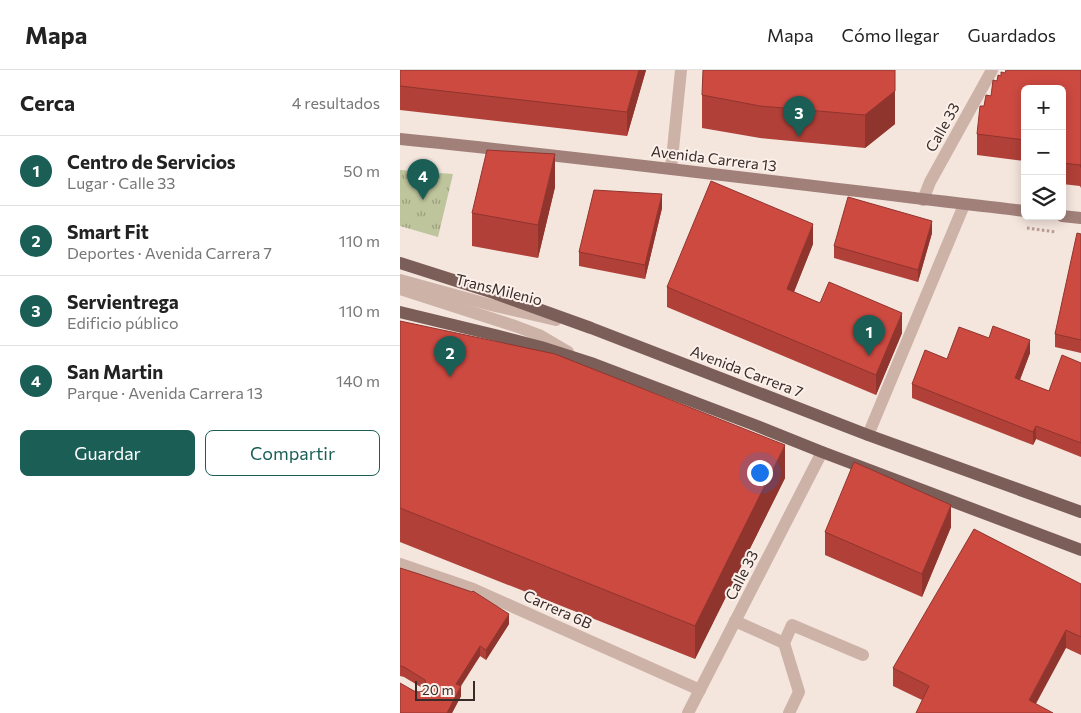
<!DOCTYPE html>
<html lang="es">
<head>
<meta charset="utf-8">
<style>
  :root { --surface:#fff; --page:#f2f2f2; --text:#222; --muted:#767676; --line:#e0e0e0; --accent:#1b5e56 }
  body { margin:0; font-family:Commissioner,sans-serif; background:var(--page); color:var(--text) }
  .controls { position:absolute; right:15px; top:15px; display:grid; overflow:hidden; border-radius:8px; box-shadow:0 2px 12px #0003 }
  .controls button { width:45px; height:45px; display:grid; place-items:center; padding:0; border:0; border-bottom:1px solid var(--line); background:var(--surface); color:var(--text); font:25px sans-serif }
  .scale { position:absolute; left:15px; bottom:12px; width:60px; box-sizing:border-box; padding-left:5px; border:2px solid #392b28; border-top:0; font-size:14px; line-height:18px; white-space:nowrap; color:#392b28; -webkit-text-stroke:4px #fbf0ea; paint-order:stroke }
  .you { position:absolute; left:359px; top:402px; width:18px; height:18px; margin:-12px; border:4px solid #fff; border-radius:50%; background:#1a73e8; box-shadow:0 0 0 8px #1a73e833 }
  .badge { display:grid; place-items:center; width:32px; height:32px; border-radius:50%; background:var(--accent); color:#fff; font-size:16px; font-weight:700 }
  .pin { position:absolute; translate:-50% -41px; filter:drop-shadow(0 1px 2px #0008) }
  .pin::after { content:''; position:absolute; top:26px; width:18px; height:15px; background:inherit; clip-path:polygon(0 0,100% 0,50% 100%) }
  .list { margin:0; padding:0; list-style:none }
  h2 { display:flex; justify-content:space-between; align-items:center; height:65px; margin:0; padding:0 20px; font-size:21px }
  h2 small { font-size:16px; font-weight:400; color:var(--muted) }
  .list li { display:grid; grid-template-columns:32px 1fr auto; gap:15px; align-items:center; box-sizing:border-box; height:70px; padding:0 20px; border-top:1px solid var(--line) }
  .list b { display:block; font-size:19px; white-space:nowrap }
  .list p { margin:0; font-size:16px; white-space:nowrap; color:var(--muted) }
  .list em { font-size:16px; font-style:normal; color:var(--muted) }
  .actions { display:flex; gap:10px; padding:15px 20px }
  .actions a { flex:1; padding:11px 0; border:1px solid var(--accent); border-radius:8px; text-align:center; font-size:18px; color:var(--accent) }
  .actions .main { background:var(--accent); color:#fff }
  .icon { flex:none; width:28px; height:28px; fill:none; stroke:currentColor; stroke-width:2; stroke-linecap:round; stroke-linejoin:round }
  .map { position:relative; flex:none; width:681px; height:643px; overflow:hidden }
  header { display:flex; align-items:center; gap:30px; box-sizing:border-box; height:70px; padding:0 25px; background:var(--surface); border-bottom:1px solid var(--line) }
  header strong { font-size:24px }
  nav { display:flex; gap:28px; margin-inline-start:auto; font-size:18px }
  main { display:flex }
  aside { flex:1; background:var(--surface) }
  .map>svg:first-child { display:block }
  .grass { fill:url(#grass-tufts) }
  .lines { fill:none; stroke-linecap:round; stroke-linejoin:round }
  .path { stroke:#b99c92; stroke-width:3; stroke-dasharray:2.5 2.5; stroke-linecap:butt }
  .service { stroke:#cdb2a8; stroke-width:12 }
  .minor { stroke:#cdb2a8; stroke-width:12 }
  .secondary { stroke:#a18079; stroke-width:12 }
  .primary { stroke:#7c5e59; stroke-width:12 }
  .wall { fill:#b04038 }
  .shaded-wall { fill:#90342e }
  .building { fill:#cd4a41; stroke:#90342e }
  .labels { text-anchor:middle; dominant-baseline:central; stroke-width:4; stroke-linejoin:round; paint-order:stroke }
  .street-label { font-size:15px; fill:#392b28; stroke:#fbf0ea }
</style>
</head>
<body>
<header>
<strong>Mapa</strong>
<nav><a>Mapa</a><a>Cómo llegar</a><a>Guardados</a></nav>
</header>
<main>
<aside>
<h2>Cerca<small>4 resultados</small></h2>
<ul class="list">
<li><span class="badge">1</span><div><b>Centro de Servicios</b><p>Lugar · Calle 33</p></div><em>50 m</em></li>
<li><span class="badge">2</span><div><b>Smart Fit</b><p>Deportes · Avenida Carrera 7</p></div><em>110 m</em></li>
<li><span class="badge">3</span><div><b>Servientrega</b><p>Edificio público</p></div><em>110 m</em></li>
<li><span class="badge">4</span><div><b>San Martin</b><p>Parque · Avenida Carrera 13</p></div><em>140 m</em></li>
</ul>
<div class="actions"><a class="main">Guardar</a><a>Compartir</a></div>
</aside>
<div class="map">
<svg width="681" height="643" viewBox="0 0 681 643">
  <defs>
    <pattern id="grass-tufts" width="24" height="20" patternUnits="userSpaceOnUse" patternTransform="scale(1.25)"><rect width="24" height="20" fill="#bec49b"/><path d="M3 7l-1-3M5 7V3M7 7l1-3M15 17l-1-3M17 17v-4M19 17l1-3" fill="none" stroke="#9b9f7e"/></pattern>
  </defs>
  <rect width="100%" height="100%" fill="#f4e5dd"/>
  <polygon class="grass" points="0,100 53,104 38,167 0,156"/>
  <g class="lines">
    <polyline class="path" points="627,158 656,162"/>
    <g class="service">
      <polyline points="0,210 91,235 156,250"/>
      <polyline points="0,219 115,256 139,265 168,282"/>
      <polyline points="335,551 384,573 392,555 463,585"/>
      <polyline points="384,573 399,622 389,643"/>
    </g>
    <g class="minor">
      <polyline points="271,99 281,0"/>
      <polyline points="523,130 530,112 592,0"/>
      <polyline points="468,365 564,135"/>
      <polyline points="0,494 73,519 300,620"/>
      <polyline points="288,643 422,382"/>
    </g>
    <g class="secondary">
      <path d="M0,69C209,90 417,117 625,141"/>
      <polyline points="662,146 681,148"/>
    </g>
    <g class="primary">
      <polyline points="0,193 94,223 191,258 468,365 681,442"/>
      <polyline points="0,242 95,265 141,277 194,294 352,354 422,382 681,480"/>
    </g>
  </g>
  <g class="wall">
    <polygon points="0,0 246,0 227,66 0,40"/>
    <polygon points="495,0 495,54 465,78 360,68 302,58 302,25"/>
    <polygon points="681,0 681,118 680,116 662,114 662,19 625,19 625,91 577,85 577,64 584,36 591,26 597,11 601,6 605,3"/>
    <polygon points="155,117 138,188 72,176 72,143"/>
    <polygon points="262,138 245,209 179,196 179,182"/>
    <polygon points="532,163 518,212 434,188 434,176"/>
    <polygon points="681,164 681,283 655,277 655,264"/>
    <polygon points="413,174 394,222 420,233 502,263 476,325 267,237 267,217"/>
    <polygon points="0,251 385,408 295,589 0,472"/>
    <polygon points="589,268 630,283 620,310 649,321 681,293 681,387 636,369 633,375 512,328 512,314 547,289"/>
    <polygon points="551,457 522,527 425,485 425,462"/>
    <polygon points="0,498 109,554 86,590 80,586 60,616 61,626 52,643 0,643 14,621 19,622 23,621 24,619 4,607 0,606"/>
    <polygon points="681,514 681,585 666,578 522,630 493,616 493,598"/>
  </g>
  <g class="shaded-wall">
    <polygon points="239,0 246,0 227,66 227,42"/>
    <polygon points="495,0 495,54 465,78 465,45"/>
    <polygon points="155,84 155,117 138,188 138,155"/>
    <polygon points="262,124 262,138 245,209 245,195"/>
    <polygon points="532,151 532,163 518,212 518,200"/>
    <polygon points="413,154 413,174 387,239 387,219"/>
    <polygon points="502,243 502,263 476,325 476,305"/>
    <polygon points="630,270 630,283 615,322 615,308"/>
    <polygon points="636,356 636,369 633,375 633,362"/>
    <polygon points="385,375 385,408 295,589 295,556"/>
    <polygon points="551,435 551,457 522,527 522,504"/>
    <polygon points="109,544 109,554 86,590 86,580"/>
    <polygon points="666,560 666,578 631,643 629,630"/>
    <polygon points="80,576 80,586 56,624 56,614"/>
    <polygon points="61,616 61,626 52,643 47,643"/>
  </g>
  <g class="building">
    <polygon points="0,0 239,0 227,42 0,16"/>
    <polygon points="303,0 495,0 495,21 465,45 360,36 302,25"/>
    <polygon points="606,0 681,0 681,97 680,97 681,95 662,93 662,19 625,19 625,70 577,64 580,36 584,36 586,25 591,26 593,10 597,11 598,5 601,6 601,2 605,3"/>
    <polygon points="87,80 155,84 138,155 72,143"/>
    <polygon points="311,111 413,154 387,219 420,233 429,212 502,243 476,305 267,217"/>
    <polygon points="194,120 262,124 245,195 179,182"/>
    <polygon points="448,127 532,151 518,200 434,176"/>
    <polygon points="677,163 681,164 681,270 655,264"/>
    <polygon points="0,251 155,284 385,375 295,556 0,438"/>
    <polygon points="593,256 630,270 615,308 649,321 662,285 681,293 681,373 636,356 633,362 512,314 525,280 547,289 559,257 589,268"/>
    <polygon points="454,392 551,435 522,504 425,462"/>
    <polygon points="574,459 681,514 681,567 666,560 629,630 653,643 516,643 529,616 493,598"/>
    <polygon points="0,498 19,504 72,522 73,521 109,544 86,580 80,576 56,614 61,616 47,643 0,643 0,613 14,621 19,622 23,621 26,614 25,610 4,597 0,596"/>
  </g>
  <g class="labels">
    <g class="street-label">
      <text transform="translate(542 57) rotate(-61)">Calle 33</text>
      <text transform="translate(314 88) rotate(7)">Avenida Carrera 13</text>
      <text transform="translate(99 219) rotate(14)">TransMilenio</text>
      <text transform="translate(347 301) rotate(21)">Avenida Carrera 7</text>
      <text transform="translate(341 505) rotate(-63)">Calle 33</text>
      <text transform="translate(158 539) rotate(24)">Carrera 6B</text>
    </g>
  </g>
</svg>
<div class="controls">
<button>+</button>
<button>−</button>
<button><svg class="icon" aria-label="layers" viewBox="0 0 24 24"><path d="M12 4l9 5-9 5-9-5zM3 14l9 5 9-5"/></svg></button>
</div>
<div class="scale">20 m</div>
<div class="you"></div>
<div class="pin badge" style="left:469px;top:286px">1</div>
<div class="pin badge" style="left:50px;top:307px">2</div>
<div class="pin badge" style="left:399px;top:67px">3</div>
<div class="pin badge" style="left:23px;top:130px">4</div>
</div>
</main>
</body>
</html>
